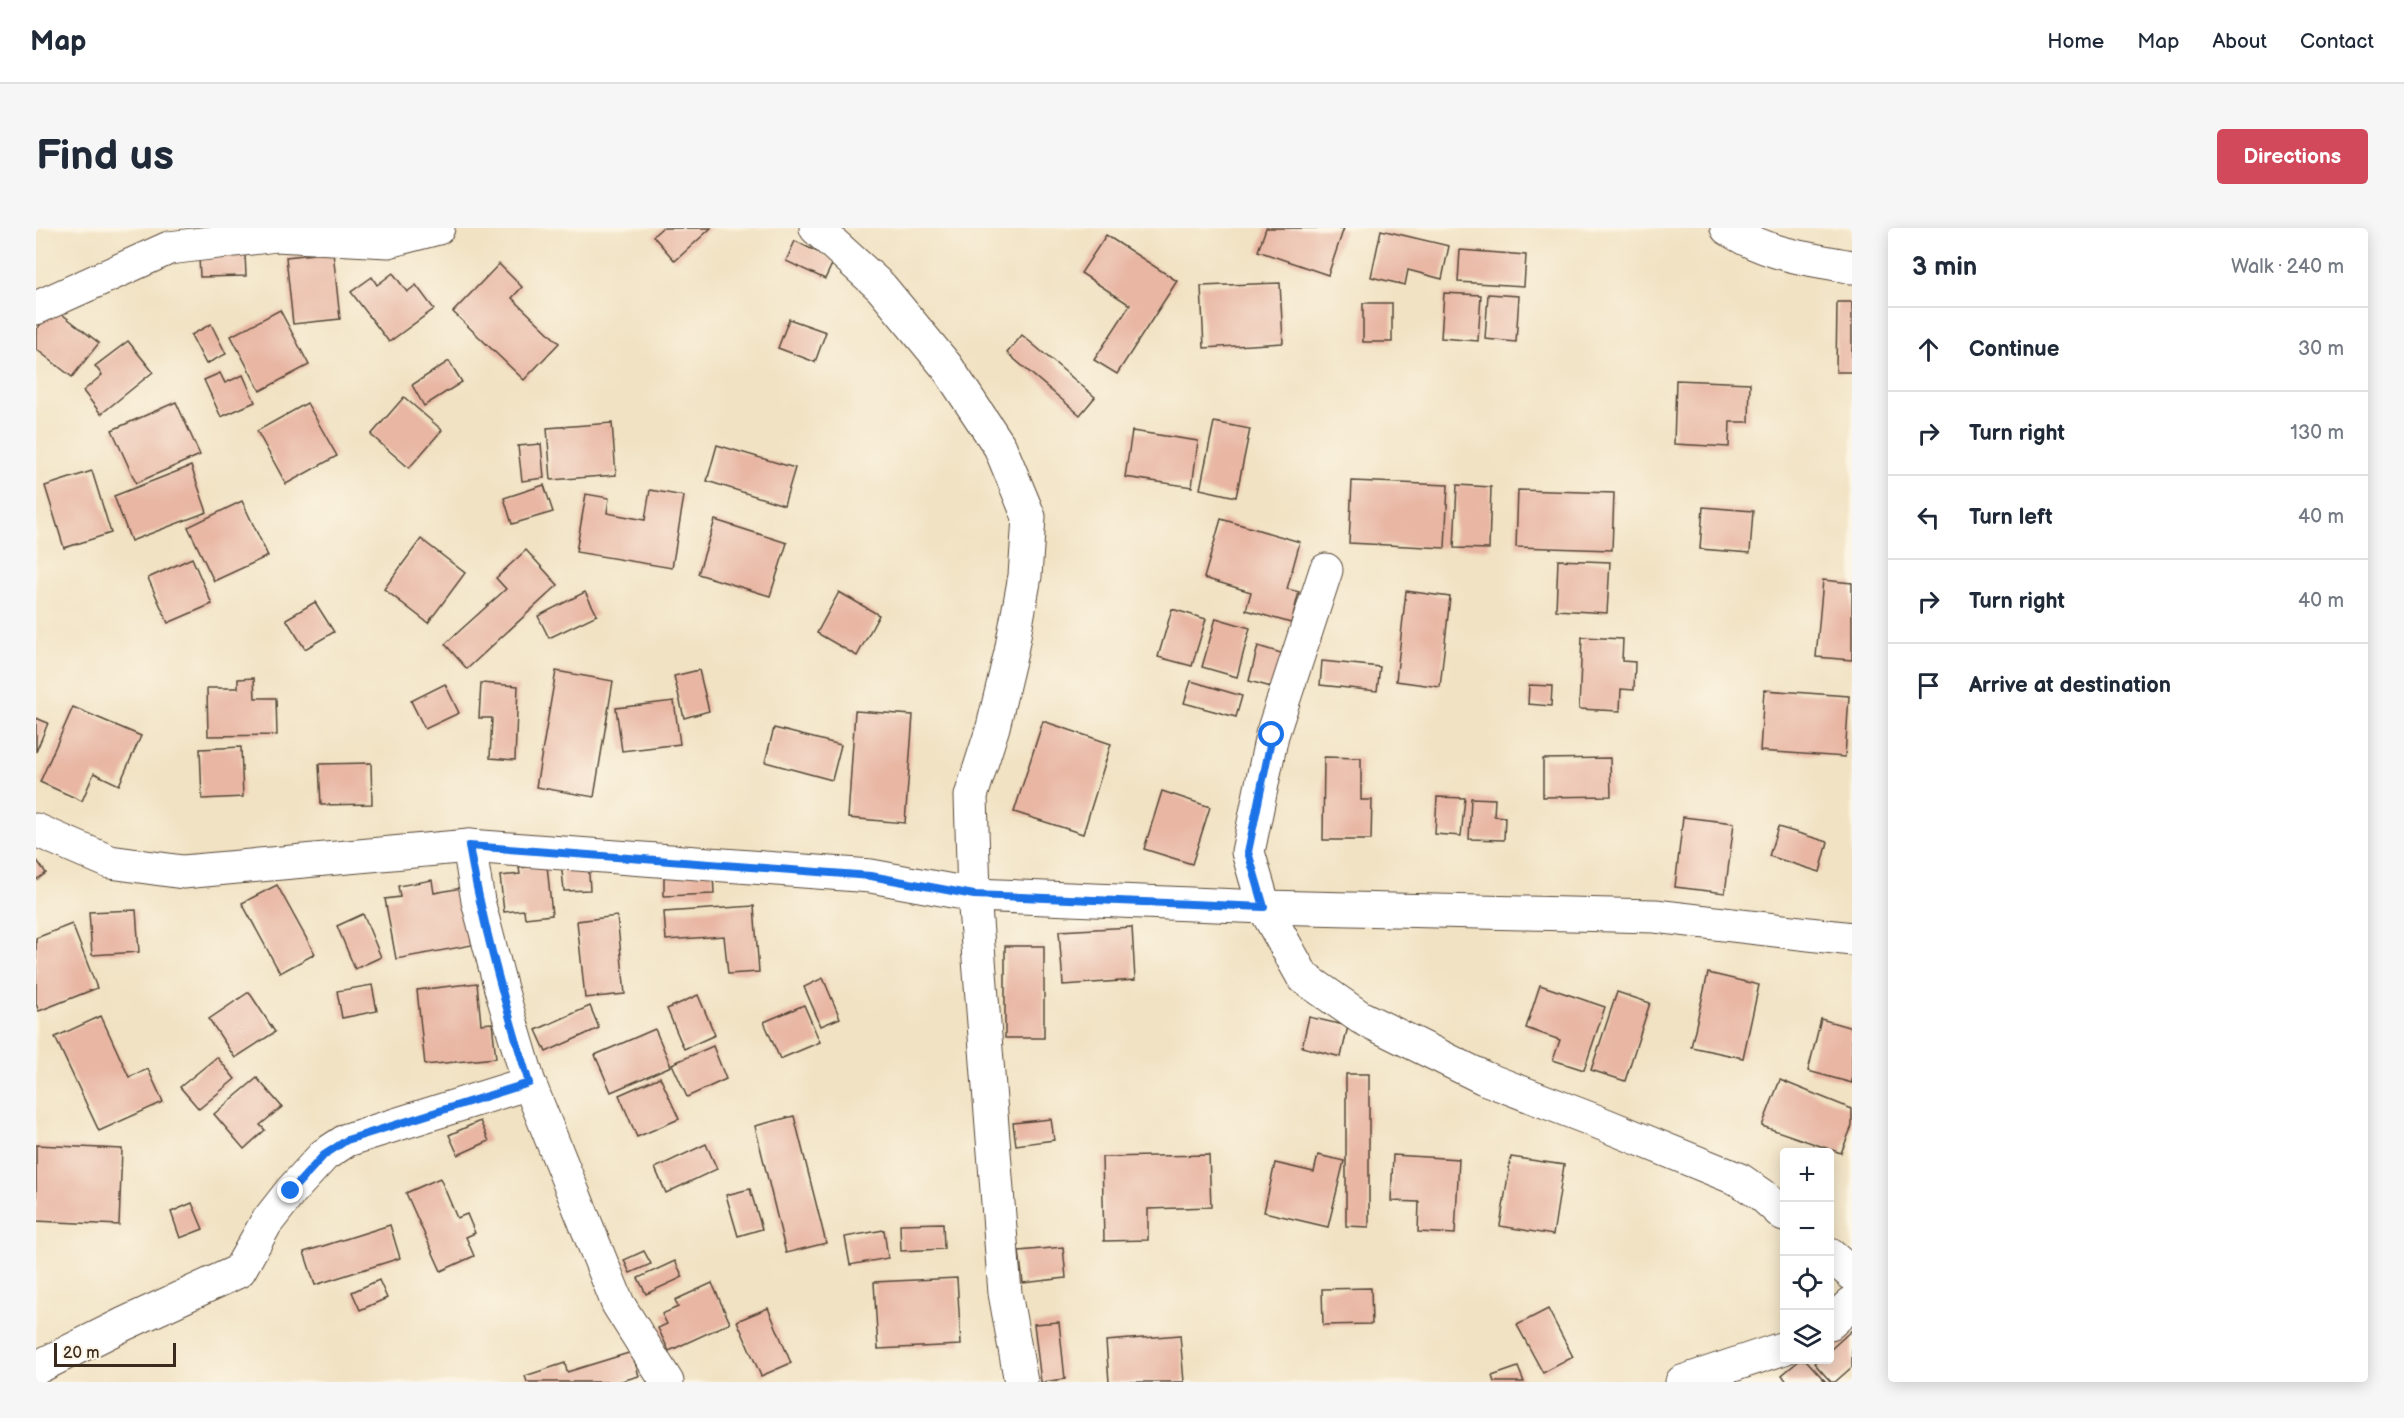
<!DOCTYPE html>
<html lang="en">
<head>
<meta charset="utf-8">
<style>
  :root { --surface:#fff; --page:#f6f6f7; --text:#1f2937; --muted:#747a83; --line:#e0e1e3; --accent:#d1495b }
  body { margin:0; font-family:"Balsamiq Sans",sans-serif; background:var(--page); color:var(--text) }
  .controls { position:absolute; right:18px; bottom:18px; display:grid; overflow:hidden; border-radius:6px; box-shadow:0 3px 15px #0003 }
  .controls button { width:54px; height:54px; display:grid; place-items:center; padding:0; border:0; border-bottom:2px solid var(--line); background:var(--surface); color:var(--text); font:30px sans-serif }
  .scale { position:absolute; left:18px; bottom:15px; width:122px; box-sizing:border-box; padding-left:6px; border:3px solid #3b2a1e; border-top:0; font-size:16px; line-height:21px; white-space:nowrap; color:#3b2a1e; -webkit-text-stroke:4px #fcf5e5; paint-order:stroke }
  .stop { position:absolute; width:18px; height:18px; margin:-14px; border:4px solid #1a73e8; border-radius:50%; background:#fff }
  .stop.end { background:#1a73e8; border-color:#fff; box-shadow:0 2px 6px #0008 }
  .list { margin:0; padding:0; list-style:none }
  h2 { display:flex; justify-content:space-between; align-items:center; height:78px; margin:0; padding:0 24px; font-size:26px }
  h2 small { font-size:20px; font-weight:400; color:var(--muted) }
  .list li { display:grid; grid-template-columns:39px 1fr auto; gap:18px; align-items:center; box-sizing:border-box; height:84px; padding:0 24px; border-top:2px solid var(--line) }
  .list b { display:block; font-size:22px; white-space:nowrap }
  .list em { font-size:20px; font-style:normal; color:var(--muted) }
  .icon { flex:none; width:33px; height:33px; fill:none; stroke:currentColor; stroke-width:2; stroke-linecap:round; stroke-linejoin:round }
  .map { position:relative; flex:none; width:1816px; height:1154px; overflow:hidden; border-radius:6px }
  header { display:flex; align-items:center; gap:36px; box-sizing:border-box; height:84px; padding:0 30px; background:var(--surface); border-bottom:2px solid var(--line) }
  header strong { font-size:28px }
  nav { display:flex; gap:33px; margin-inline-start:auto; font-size:21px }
  .intro { display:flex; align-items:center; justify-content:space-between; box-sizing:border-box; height:144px; padding:0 36px }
  h1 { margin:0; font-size:42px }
  .button { padding:15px 27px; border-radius:6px; background:var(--accent); color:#fff; font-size:21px; font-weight:700 }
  main { display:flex; gap:36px; padding:0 36px }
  aside { flex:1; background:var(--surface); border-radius:6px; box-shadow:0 3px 15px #0003 }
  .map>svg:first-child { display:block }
  .building { fill:#e8b6a3 }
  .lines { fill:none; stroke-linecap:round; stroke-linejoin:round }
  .street-casing { stroke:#564637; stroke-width:35 }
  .street { stroke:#fff; stroke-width:33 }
  .route { stroke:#1a73e8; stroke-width:8 }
</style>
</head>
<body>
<header>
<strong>Map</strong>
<nav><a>Home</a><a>Map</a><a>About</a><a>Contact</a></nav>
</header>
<div class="intro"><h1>Find us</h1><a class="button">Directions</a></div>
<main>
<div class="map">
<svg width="1816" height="1154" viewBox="0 0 1816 1154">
  <rect width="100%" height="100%" fill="#fcf5e5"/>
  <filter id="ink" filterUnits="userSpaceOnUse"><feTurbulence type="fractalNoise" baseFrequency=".0167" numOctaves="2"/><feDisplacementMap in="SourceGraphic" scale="12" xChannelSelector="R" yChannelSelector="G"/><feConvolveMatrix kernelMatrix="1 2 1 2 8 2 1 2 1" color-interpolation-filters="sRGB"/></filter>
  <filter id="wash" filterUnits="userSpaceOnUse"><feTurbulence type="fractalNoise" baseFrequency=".008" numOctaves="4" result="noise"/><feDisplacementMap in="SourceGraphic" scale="24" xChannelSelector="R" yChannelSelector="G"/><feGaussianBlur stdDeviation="1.35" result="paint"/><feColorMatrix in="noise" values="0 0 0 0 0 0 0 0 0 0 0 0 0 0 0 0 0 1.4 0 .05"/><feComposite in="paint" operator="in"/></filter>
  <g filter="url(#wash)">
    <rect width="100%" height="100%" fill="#f1e2c3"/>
    <g id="blocks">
      <g class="building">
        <polygon points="626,0 675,0 639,33 617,8"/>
        <polygon points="1230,0 1308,0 1292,47 1222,23"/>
        <polygon points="1345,2 1413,18 1406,51 1372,42 1369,57 1335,49"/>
        <polygon points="1070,7 1141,53 1081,146 1058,132 1094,77 1045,45"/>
        <polygon points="759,13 798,32 789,51 750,33"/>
        <polygon points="1424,22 1490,27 1488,58 1422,54"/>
        <polygon points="297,24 304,91 257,96 250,29"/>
        <polygon points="209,26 210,48 164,49 163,28"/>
        <polygon points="463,36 486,59 476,70 523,115 488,152 417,84"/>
        <polygon points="357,45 371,64 380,57 398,81 353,114 315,64 336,49 341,57"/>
        <polygon points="1244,55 1247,115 1168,120 1165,58"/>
        <polygon points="1408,65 1445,67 1442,113 1405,110"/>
        <polygon points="1452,66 1483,68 1480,114 1449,111"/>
        <polygon points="1801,74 1816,74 1816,144 1800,144"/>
        <rect x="1327" y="75" width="29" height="39"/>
        <polygon points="18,80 63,115 36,149 0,121 0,102"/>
        <polygon points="244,82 273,137 224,163 195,108"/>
        <polygon points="753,91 790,104 779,134 742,120"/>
        <polygon points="175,96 190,126 170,136 155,107"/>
        <polygon points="986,107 1059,169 1044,187 971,125"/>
        <polygon points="92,113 117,144 65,186 47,163 66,147 59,138"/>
        <polygon points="413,133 426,154 388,178 376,157"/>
        <polygon points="184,145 189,155 207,147 219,174 185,189 168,152"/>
        <polygon points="1640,152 1714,155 1713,194 1694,194 1693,219 1638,216"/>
        <polygon points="368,169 406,202 373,240 335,207"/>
        <polygon points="140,174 164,227 100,255 76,202"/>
        <polygon points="271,175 301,228 250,256 221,203"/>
        <polygon points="1178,194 1214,201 1200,269 1164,261"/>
        <polygon points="576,195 580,247 515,252 511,200"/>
        <polygon points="1096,203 1162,213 1156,259 1089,249"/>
        <polygon points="505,216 508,250 486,253 482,218"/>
        <polygon points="681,217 759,240 748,277 671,253"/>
        <polygon points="155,238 171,284 95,313 78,268"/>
        <polygon points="56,243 75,305 28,320 9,258"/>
        <polygon points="1316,253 1412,257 1409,320 1313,315"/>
        <polygon points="508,257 517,284 476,296 468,270"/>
        <polygon points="1421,257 1455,259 1453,321 1418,320"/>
        <polygon points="614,262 648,268 636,340 540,324 550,266 573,270 571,285 609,292"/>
        <polygon points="1482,262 1578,265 1576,322 1480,319"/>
        <polygon points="206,273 232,328 178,353 152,299"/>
        <polygon points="1667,279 1717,283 1714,325 1664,321"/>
        <polygon points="1185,291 1264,314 1251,361 1263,364 1255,395 1210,382 1215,364 1168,350"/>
        <polygon points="679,292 751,315 734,368 662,346"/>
        <polygon points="385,311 429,345 392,395 348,361"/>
        <polygon points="490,322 522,357 431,441 409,416 470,361 460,350"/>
        <polygon points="156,330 176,376 132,395 112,350"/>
        <polygon points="1522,332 1574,334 1571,385 1520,382"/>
        <polygon points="1787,352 1816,355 1816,432 1780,429"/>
        <polygon points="1370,363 1414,369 1404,459 1360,453"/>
        <polygon points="549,364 561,387 513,410 502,388"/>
        <polygon points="803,364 843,387 821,428 781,405"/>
        <polygon points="279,374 298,404 269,421 250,391"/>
        <polygon points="1136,381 1170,391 1156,438 1122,429"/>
        <polygon points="1180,390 1214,400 1201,449 1166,439"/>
        <polygon points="1546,409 1587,411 1586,433 1599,434 1598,462 1585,461 1584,483 1543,481"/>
        <polygon points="1222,418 1248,426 1239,460 1213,453"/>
        <polygon points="1286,433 1344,439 1341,463 1284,457"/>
        <polygon points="663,442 673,483 648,490 638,448"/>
        <polygon points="520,443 577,453 558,569 500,559"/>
        <polygon points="218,450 219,470 240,470 241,507 172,508 171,460 202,460 202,451"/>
        <polygon points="1155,453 1206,468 1200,489 1148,475"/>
        <polygon points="445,455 482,458 479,532 454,530 456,490 443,490"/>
        <polygon points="409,456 423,485 389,501 375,473"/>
        <polygon points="1493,457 1516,458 1515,478 1492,476"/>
        <polygon points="1728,462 1813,468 1809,529 1724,523"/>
        <polygon points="638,473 644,516 586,523 580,480"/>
        <polygon points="37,479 105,508 83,557 58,545 46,573 4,554"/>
        <polygon points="819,483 877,487 869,595 812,590"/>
        <polygon points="0,490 12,495 0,524"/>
        <polygon points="1007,493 1075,516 1047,606 978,584"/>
        <polygon points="738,500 805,517 796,552 729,534"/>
        <polygon points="205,519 207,569 166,571 164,521"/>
        <polygon points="1288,529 1325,530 1325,572 1336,572 1335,612 1287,612"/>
        <polygon points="1574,530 1575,568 1507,569 1507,531"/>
        <polygon points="335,535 336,576 285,577 283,536"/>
        <polygon points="1126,563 1174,579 1156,636 1108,621"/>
        <polygon points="1401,569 1429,570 1425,608 1399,606"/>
        <polygon points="1435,570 1459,571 1458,588 1469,589 1468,612 1433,611"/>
        <polygon points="1647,589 1698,595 1689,665 1639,659"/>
        <polygon points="1742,599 1792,614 1784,644 1733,628"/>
        <polygon points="0,631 10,645 0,652"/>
        <polygon points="552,631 554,662 528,663 525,633"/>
        <polygon points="511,637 516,687 489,690 488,682 468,684 464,648 484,646 483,640"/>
        <polygon points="677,645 678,666 628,668 628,646"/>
        <polygon points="396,652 398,665 425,660 436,717 360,731 349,671 364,669 362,658"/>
        <polygon points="241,657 279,726 244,745 206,675"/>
        <polygon points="718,678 723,744 692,746 688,708 630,712 628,684"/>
        <polygon points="100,682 103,724 56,727 53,684"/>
        <polygon points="327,686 345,729 319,741 301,698"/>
        <polygon points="581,688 589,766 549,770 541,693"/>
        <polygon points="36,696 61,760 3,783 0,776 0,710"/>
        <polygon points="1096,699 1099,752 1027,757 1023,703"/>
        <rect x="969" y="718" width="39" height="92"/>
        <polygon points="1672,745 1723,757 1707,830 1655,819"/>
        <polygon points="787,750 804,790 785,798 768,759"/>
        <polygon points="441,755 445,796 456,795 460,830 389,837 381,762"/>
        <polygon points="336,757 341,783 306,790 301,763"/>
        <polygon points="1504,757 1569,779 1548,842 1517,832 1524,812 1490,800"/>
        <polygon points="213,764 239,804 199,830 173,791"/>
        <polygon points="1581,764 1614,775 1589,853 1555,842"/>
        <polygon points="662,767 679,807 648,821 631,781"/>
        <polygon points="768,777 784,814 744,831 728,794"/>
        <polygon points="554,778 563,800 510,824 500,802"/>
        <polygon points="65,788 93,849 112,841 127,874 63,903 19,809"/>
        <polygon points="1273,789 1312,798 1305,829 1266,819"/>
        <polygon points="1785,791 1816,800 1816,855 1772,843"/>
        <polygon points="619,801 635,838 575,864 559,827"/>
        <polygon points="677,818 690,851 651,869 636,836"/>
        <polygon points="181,829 199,851 163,881 144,859"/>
        <polygon points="1310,846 1333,846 1333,999 1310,998"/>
        <polygon points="624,849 643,891 601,909 583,867"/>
        <polygon points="221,850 246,879 224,897 229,902 208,921 178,886"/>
        <polygon points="1744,852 1816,881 1816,898 1805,925 1726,898"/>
        <polygon points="758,888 790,1015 750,1025 719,898"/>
        <polygon points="1015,891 1018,912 980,917 977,895"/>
        <polygon points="444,893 453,913 422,927 413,907"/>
        <polygon points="670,916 681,941 630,965 619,940"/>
        <polygon points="0,917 86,921 83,997 0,993"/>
        <polygon points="1173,927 1175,979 1112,981 1112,1012 1068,1013 1066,929"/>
        <polygon points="1282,927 1308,933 1292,999 1228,984 1239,935 1278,944"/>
        <polygon points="1357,927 1423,931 1419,1006 1382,1004 1383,974 1355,973"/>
        <polygon points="1475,929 1528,937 1517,1007 1464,998"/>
        <polygon points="404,950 421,990 431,986 439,1005 430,1009 438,1028 405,1043 370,965"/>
        <polygon points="714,961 726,1001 702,1008 690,967"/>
        <polygon points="156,975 167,1001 144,1010 135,984"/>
        <polygon points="907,995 908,1021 865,1023 864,996"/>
        <polygon points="354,997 364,1030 279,1057 268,1024"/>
        <polygon points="848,1002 852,1030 814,1037 809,1009"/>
        <polygon points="1027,1019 1030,1050 987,1055 983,1023"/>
        <polygon points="608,1023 615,1036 594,1045 588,1032"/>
        <polygon points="639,1033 647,1049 610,1066 602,1050"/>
        <polygon points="921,1050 925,1117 842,1121 838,1054"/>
        <polygon points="343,1052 351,1070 324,1082 316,1064"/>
        <polygon points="676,1055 694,1095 633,1123 622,1100 631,1096 626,1086 642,1079 639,1072"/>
        <polygon points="1335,1060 1336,1096 1287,1097 1286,1061"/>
        <polygon points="732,1080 755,1135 725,1148 701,1093"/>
        <polygon points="1512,1081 1537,1129 1507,1145 1481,1097"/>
        <polygon points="1023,1094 1029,1151 1005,1154 998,1096"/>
        <polygon points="1816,1102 1816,1139 1799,1154 1795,1154 1778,1135 1782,1132 1794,1132 1794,1122"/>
        <polygon points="1144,1107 1148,1154 1073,1154 1070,1113"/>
        <polygon points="596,1124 603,1148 582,1154 491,1154 489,1148 529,1135 531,1144"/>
        <polygon points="1764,1132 1770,1132 1790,1154 1751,1154 1746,1147"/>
        <polygon points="1482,1139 1488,1154 1458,1154 1456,1148"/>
      </g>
    </g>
  </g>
  <g filter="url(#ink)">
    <use href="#blocks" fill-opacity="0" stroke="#564637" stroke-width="1.5"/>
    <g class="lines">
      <defs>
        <g id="street">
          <polyline points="780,0 845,59 911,139 964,219 993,289 989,348 975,424 957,499 935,568 938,667 969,1065 985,1154"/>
          <path d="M1691,0C1731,27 1770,30 1816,39"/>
          <polyline points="0,80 133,20 240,7 352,13 402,0"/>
          <polyline points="1290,342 1236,507 1212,624 1228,679 1267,749 1324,789 1448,850 1557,892 1704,952 1726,967 1748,987"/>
          <polyline points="0,602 74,634 147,644 433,618 835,648 938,667 1228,679 1619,688 1816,711"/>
          <polyline points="433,618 442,673 465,761 493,855 582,1076 631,1154"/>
          <polyline points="1794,1027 1816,1046"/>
          <polyline points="1794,1095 1816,1075"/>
          <polyline points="0,1140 88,1096 203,1043 230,995 255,963 288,927 311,912 493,855"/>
          <polyline points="1646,1154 1748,1120"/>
        </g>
      </defs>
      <use href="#street" class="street-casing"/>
      <use href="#street" class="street"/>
    </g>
  </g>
  <g class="lines" filter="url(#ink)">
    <path class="route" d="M255,963L288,927L311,912L493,855C469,777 447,699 433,618L835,648L938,667L1228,679L1212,624L1236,507"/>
  </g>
</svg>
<div class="controls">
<button>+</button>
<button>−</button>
<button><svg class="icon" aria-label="locate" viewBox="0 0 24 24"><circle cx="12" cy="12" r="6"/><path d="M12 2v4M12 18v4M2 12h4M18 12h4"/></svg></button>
<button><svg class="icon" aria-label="layers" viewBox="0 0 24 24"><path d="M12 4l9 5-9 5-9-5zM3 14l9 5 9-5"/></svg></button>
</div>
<div class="scale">20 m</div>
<div class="stop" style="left:1236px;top:507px"></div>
<div class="stop end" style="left:255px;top:963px"></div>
</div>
<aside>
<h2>3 min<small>Walk · 240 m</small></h2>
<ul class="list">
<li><svg class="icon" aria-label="ahead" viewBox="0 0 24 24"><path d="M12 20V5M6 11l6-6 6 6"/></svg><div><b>Continue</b></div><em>30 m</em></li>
<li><svg class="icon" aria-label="right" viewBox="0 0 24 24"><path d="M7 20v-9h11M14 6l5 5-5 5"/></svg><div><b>Turn right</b></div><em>130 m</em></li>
<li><svg class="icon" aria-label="left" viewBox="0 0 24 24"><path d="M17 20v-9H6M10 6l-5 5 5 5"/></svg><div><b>Turn left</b></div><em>40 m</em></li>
<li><svg class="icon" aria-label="right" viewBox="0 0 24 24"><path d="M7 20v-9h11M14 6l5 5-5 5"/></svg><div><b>Turn right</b></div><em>40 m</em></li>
<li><svg class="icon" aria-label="arrive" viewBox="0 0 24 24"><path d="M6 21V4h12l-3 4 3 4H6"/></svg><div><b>Arrive at destination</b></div></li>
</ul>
</aside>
</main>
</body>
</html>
